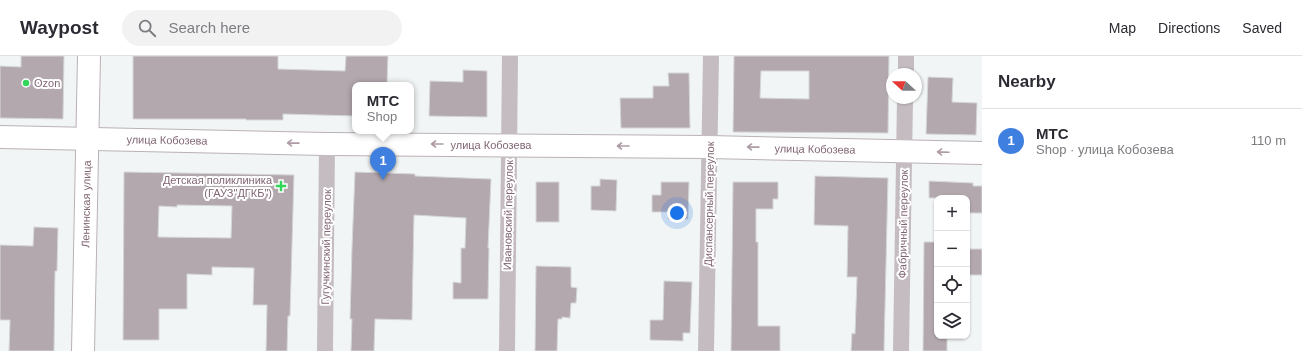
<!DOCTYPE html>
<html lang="en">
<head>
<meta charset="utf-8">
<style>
  :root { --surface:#fff; --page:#f2f2f3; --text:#2b2b33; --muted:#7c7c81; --line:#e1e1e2; --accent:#d93025 }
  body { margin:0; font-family:Helvetica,sans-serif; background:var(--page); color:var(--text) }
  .controls { position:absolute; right:12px; bottom:12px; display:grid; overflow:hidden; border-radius:8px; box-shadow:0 1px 3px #0004 }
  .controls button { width:36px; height:36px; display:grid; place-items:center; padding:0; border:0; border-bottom:1px solid var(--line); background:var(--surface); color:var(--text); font:20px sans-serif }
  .compass { position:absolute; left:886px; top:12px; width:36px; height:36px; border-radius:50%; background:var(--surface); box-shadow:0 1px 3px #0004; rotate:291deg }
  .you { position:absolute; left:677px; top:157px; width:14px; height:14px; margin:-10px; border:3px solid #fff; border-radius:50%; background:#1a73e8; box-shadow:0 0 0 6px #1a73e833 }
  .badge { display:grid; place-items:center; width:26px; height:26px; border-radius:50%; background:var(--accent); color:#fff; font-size:13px; font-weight:700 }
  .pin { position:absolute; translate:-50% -33px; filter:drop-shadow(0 1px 2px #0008) }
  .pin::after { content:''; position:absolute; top:21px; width:14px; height:12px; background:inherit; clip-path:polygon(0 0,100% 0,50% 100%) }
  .popup { position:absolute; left:352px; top:26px; width:62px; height:52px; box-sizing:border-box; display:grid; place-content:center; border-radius:8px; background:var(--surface); filter:drop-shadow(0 1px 3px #0005); font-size:13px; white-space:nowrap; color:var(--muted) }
  .popup b { font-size:15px; color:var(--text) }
  .popup::after { content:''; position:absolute; left:50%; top:100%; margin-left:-8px; border:8px solid transparent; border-top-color:var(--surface) }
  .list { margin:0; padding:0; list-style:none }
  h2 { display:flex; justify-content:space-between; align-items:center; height:52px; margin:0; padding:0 16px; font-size:17px }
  h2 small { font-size:13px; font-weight:400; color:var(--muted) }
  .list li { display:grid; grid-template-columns:26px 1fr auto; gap:12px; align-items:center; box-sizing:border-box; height:64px; padding:0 16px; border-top:1px solid var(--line) }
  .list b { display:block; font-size:15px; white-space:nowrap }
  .list p { margin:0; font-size:13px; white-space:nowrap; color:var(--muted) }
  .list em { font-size:13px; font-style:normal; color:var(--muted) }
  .icon { flex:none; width:22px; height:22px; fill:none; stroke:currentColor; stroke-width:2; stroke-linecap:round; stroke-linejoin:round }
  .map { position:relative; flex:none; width:982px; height:295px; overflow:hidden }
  header { display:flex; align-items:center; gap:24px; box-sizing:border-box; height:56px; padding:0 20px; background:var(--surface); border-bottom:1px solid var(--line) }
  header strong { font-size:19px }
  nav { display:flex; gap:22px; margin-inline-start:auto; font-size:14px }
  .search { width:280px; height:36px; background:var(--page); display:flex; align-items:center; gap:10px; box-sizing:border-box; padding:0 14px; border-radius:22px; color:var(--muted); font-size:15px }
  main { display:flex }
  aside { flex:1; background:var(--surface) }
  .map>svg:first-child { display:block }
  .building { fill:#b4a8af; stroke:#d5d7d7; fill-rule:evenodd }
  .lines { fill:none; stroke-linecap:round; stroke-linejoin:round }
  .secondary-casing { stroke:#bab1b6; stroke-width:24 }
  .street { stroke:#c4bcc0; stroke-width:16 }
  .secondary { stroke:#fff; stroke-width:22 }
  .oneway { stroke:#ad9ca5 }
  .poi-dot { fill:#30d75b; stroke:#fff; stroke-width:1.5 }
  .labels { text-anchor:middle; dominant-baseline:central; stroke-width:4; stroke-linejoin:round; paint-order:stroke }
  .poi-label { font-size:11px; fill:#816674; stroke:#fff; text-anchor:start }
  .street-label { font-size:11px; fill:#816674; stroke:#fff }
</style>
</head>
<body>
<header>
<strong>Waypost</strong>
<div class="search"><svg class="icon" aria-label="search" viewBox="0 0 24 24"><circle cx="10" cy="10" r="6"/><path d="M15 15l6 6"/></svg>Search here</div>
<nav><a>Map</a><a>Directions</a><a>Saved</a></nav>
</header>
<main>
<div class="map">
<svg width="982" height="295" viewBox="0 0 982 295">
  <rect width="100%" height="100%" fill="#f2f5f5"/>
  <g class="building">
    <polygon points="21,0 64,0 63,63 0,62 0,10 21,11"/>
    <polygon points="133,0 278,0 278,13 345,15 346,0 388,0 387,29 355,29 355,60 283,58 283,64 246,64 246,63 133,63"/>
    <path d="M734,0H889L888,77L733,76ZM761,15H809V43L760,42Z"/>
    <polygon points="463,14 487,15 487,61 429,60 430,25 463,26"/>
    <polygon points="668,17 689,17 690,72 621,72 620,42 653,42 653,30 669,30"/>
    <polygon points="928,21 953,22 952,46 977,47 976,79 926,78"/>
    <path d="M124,116L294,119L290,260H288L287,295H266L267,249H253L254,212L212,211V219L187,218V253H159V284H123ZM177,149L232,150L231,182L158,181L159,150L177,151Z"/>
    <polygon points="355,116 415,118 415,120 491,123 488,192 489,192 488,243 453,243 453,226 461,227 461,192 465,192 466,162 414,159 412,264 375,263 374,295 351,295 352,263 350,263 352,191"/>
    <polygon points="815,120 888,122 884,295 851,295 852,277 855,278 857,221 847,221 848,170 814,169"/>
    <polygon points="600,123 617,124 616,155 591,154 591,130 600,130"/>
    <polygon points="929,125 973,127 973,130 982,130 982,157 967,157 967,142 929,142"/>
    <rect x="536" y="126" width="23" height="40"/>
    <polygon points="661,126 689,126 688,163 668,163 668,156 652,156 652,139 661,139"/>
    <polygon points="733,126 778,126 778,143 773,143 773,153 756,153 756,186 758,186 758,270 780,270 780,295 731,295"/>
    <polygon points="34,171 58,172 57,215 55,215 54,295 9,295 10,264 0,264 0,189 33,190"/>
    <polygon points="924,186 937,186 937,280 947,280 947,295 923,295"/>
    <rect x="967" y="193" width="15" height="26"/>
    <polygon points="536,210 571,211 571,231 577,232 576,247 571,247 570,262 562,261 562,263 558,263 557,295 535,295"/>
    <polygon points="664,225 692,226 690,277 683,277 683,285 650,284 650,264 663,264"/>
  </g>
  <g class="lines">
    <defs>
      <g id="secondary">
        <polyline points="0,81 327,88 709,91 982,97"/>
        <polyline points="83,295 89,0"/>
      </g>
    </defs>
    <use href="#secondary" class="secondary-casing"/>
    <g class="street">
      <polyline points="906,18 906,0"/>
      <polyline points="325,295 327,88"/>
      <polyline points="507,295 510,0"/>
      <polyline points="706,295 711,0"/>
      <polyline points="901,295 905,42"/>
    </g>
    <use href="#secondary" class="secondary"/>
  </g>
  <defs><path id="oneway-shaft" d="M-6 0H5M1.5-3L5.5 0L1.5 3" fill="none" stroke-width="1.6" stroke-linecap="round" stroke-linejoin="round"/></defs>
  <g class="oneway">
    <use href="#oneway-shaft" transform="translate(293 87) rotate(-179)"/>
    <use href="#oneway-shaft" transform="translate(437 88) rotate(-180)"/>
    <use href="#oneway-shaft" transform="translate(623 90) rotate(-180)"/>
    <use href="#oneway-shaft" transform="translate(753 91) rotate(-179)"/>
    <use href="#oneway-shaft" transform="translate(943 96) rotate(-178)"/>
  </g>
  <g class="poi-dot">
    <circle cx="26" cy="27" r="4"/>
    <path d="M279 124h4v4h4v4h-4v4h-4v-4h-4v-4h4z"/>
  </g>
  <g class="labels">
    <g class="poi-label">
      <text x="34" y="27">Ozon</text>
      <text x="272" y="124" text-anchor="end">Детская поликлиника<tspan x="272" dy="13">(ГАУЗ"ДГКБ")</tspan></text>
    </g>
    <g class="street-label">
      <text transform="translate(167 84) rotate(1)">улица Кобозева</text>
      <text x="491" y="89">улица Кобозева</text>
      <text transform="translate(815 93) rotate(1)">улица Кобозева</text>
      <text transform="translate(86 148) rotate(-89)">Ленинская улица</text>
      <text transform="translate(709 148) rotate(-89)">Диспансерный переулок</text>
      <text transform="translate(508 159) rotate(-89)">Ивановский переулок</text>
      <text transform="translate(903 168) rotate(-89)">Фабричный переулок</text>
      <text transform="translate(326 191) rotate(-89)">Гугучкинский переулок</text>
    </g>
  </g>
</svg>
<div class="controls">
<button>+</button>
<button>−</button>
<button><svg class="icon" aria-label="locate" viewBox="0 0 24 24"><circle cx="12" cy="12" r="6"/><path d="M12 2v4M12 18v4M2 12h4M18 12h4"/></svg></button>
<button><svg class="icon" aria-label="layers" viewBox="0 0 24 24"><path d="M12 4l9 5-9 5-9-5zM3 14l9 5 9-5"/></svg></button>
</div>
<svg class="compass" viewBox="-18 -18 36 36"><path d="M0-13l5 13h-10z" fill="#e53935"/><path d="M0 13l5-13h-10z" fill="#7c7c81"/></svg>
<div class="you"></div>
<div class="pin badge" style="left:383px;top:124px;background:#3f7fe0">1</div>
<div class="popup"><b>МТС</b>Shop</div>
</div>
<aside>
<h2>Nearby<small></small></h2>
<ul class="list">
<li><span class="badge" style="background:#3f7fe0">1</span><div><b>МТС</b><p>Shop · улица Кобозева</p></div><em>110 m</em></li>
</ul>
</aside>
</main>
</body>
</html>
